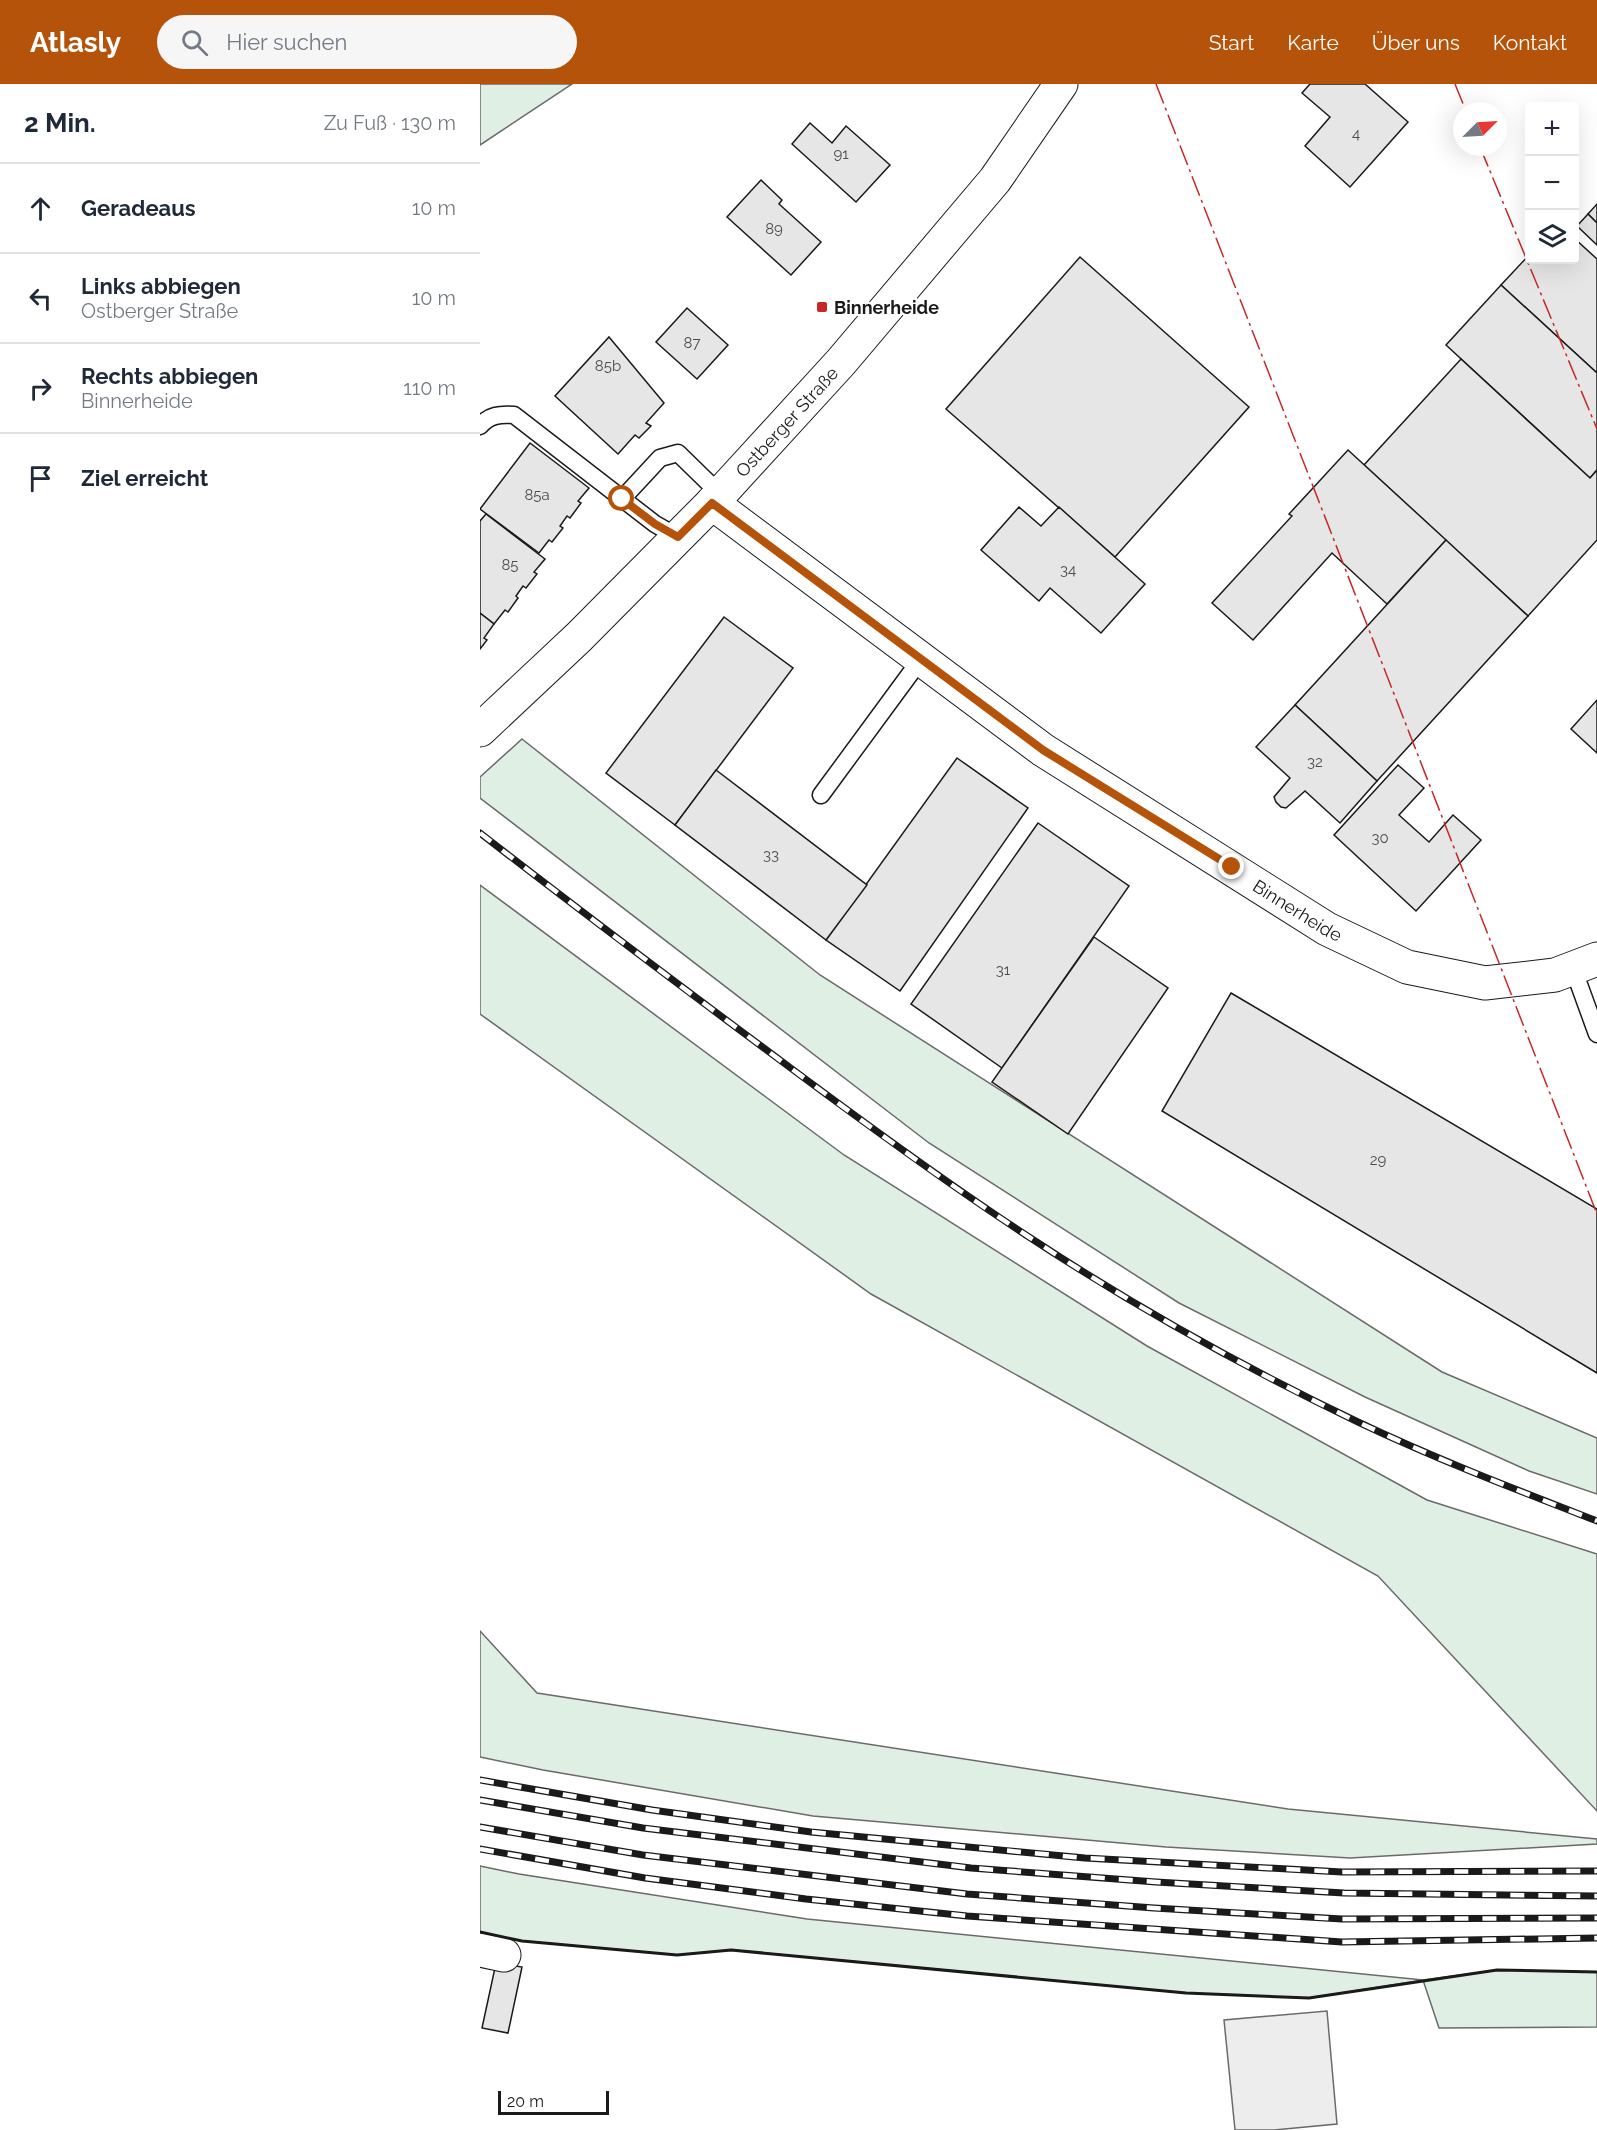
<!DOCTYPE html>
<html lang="de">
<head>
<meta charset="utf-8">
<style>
  :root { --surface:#fff; --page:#f6f6f7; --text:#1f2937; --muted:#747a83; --line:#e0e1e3; --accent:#b45309 }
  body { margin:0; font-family:Raleway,sans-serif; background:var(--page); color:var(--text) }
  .controls { position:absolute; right:18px; top:18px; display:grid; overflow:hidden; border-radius:6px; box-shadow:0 6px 24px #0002 }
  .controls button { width:54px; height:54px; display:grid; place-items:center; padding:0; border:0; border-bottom:2px solid var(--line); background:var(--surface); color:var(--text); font:30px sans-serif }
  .compass { position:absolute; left:973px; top:18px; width:54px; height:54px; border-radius:50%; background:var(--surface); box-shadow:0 6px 24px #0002; rotate:66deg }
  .scale { position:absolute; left:18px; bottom:15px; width:111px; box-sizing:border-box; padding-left:6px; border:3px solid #1a1a1a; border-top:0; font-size:16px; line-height:21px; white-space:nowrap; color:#1a1a1a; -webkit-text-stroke:4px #fff; paint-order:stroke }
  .stop { position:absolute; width:18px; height:18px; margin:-14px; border:4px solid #b45309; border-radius:50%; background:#fff }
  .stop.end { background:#b45309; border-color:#fff; box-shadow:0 2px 6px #0008 }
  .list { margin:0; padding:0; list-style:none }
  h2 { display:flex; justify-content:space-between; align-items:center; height:78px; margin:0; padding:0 24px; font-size:26px }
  h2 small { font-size:20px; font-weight:400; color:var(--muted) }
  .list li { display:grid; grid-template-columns:39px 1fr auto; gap:18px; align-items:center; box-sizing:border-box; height:90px; padding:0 24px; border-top:2px solid var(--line) }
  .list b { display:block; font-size:22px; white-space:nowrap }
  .list p { margin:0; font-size:20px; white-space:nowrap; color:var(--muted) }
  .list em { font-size:20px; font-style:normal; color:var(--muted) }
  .icon { flex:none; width:33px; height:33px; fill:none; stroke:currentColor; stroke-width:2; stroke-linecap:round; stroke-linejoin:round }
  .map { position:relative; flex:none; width:1117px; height:2046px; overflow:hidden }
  header { display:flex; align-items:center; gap:36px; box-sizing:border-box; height:84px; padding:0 30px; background:var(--accent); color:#fff }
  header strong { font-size:28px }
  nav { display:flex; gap:33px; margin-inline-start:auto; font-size:21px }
  .search { width:420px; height:54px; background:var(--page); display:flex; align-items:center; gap:15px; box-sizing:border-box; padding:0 21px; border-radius:33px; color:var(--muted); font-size:22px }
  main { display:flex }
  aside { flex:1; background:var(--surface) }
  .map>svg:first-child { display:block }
  .green { fill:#e0efe3; stroke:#6a6a6a; stroke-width:1.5 }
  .parking { fill:#ededed; stroke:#6a6a6a; stroke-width:1.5 }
  .building { fill:#e6e6e6; stroke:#1a1a1a; stroke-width:1.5 }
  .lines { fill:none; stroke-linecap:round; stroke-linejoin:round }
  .service-casing { stroke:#1a1a1a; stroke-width:19 }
  .minor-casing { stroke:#1a1a1a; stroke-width:35 }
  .tertiary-casing { stroke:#1a1a1a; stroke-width:35 }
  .service { stroke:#fff; stroke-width:16 }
  .minor { stroke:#fff; stroke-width:33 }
  .tertiary { stroke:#fff; stroke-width:33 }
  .rail-casing { stroke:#1a1a1a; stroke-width:7 }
  .rail { stroke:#fff; stroke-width:4.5; stroke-dasharray:14; stroke-linecap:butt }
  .wall { stroke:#1a1a1a; stroke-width:3 }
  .power { stroke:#c62828; stroke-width:1.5; stroke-dasharray:21 4.5 3 4.5; stroke-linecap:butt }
  .route { stroke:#b45309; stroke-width:8 }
  .poi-dot { fill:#c62828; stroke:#fff; stroke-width:2 }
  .labels { text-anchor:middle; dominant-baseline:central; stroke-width:4.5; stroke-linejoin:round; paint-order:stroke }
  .number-label { font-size:15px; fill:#4d4d4d }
  .poi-label { font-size:18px; font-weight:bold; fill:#1a1a1a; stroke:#fff; text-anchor:start }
  .street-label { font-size:18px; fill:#1a1a1a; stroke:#fff }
</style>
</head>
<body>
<header>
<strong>Atlasly</strong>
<div class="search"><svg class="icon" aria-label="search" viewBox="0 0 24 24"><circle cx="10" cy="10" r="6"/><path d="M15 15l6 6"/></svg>Hier suchen</div>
<nav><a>Start</a><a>Karte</a><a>Über uns</a><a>Kontakt</a></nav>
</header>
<main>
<aside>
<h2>2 Min.<small>Zu Fuß · 130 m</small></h2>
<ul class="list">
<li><svg class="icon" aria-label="ahead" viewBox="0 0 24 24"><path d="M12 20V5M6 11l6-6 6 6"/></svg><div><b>Geradeaus</b></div><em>10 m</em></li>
<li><svg class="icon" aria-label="left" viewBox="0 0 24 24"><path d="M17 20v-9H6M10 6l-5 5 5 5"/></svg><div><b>Links abbiegen</b><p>Ostberger Straße</p></div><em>10 m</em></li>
<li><svg class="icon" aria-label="right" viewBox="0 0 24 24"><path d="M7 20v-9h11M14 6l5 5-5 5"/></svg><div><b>Rechts abbiegen</b><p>Binnerheide</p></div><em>110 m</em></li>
<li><svg class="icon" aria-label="arrive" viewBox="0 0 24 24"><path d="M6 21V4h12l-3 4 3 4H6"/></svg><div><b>Ziel erreicht</b></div></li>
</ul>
</aside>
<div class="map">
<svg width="1117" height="2046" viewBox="0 0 1117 2046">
  <rect width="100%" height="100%" fill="#fff"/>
  <g class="green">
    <polygon points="0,0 92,0 0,61"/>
    <polygon points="42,655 340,891 962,1288 1117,1354 1117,1410 1049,1387 885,1313 699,1219 449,1059 0,714 0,693"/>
    <polygon points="0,801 364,1071 667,1262 947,1416 1117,1470 1117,1727 898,1492 391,1210 0,930"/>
    <polygon points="0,1547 57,1609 808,1725 1117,1755 1117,1760 870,1774 686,1763 333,1732 63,1686 0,1673"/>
    <polygon points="0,1782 39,1790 327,1835 943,1896 1017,1886 1117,1888 1117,1943 959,1944 943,1896 829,1914 706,1909 252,1866 197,1871 42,1857 0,1848"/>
  </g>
  <polygon class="parking" points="847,1927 857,2040 794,2046 755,2046 744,1936"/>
  <g class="building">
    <polygon points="830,0 885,0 928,38 870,103 825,62 850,33 822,9"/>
    <polygon points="330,39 352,59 366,42 410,81 376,118 312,60"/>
    <polygon points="281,96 302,116 299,120 341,158 311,191 247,133"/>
    <polygon points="1117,120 1117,139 1108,130"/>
    <polygon points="1108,130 1117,139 1117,161 1097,142"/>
    <polygon points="1094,154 1117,175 1117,289 1021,201 1050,170 1050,176 1094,176"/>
    <polygon points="600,173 769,323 635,473 466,325"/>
    <polygon points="1021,201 1117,289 1117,386 1110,394 966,261"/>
    <polygon points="207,224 248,261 217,295 176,258"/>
    <polygon points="129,253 184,319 166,339 171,342 159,354 155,351 138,370 75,312"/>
    <polygon points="981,275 1110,394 1117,386 1117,456 1048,532 884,381"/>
    <polygon points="50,359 109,404 98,417 101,419 90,434 87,432 80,442 83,444 72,458 69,456 59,469 0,425"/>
    <polygon points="868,366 966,456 907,520 852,469 773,556 732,519 812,432 809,430"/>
    <polygon points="539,423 561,442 579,423 665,500 621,549 570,504 559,517 501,466"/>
    <polygon points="6,430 65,475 54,488 57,490 46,504 43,502 36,512 38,514 28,528 25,526 14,540 0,529 0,437"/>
    <polygon points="966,456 1048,532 897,697 815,621"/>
    <polygon points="0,529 14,540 4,554 7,556 0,565"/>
    <polygon points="244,533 313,584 195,741 126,689"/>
    <polygon points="1117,616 1117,669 1091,645"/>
    <polygon points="815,621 897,697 860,739 825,707 806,724 801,723 796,718 794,713 810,694 776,663"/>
    <polygon points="477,674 548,724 420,907 346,856"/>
    <polygon points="918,681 944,704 919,731 949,758 973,731 1001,756 936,827 854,751"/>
    <polygon points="236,686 387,801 346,856 195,741"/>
    <polygon points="558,739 649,802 522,984 431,920"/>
    <polygon points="614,853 688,904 588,1050 512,998"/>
    <polygon points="751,909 1117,1125 1117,1289 682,1027"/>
    <polygon points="16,1879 42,1883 28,1949 2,1944"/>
  </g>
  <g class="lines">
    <defs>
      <g id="service">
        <path d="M0,342C9,331 20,330 34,331L175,440L198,453"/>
        <polyline points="142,415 180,374 198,369 240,410"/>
        <polyline points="341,711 441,575"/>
        <polyline points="1093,884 1117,950"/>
      </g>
      <g id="minor">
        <path id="s1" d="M232,419L563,666L847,845L927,883L1005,899L1075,891L1117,875"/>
        <polyline points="0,1866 24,1871"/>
      </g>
      <g id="tertiary">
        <path id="s2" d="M0,646L99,553L232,419L361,278L515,96L581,0"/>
      </g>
    </defs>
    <use href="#service" class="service-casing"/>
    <use href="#minor" class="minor-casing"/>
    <use href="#tertiary" class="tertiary-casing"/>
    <use href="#service" class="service"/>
    <use href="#minor" class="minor"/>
    <use href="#tertiary" class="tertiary"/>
    <defs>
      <g id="rail">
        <path d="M0,749C103,829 207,907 312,985C390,1043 468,1100 549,1153C654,1222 765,1284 878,1338C956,1375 1037,1406 1117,1437"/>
        <polyline points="0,1696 172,1726 331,1748 605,1774 862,1788 1117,1787"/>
        <polyline points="0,1716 163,1744 491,1784 676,1798 864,1809 1117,1812"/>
        <polyline points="0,1743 163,1771 487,1810 674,1824 862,1835 1117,1834"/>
        <polyline points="0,1765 165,1794 326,1815 487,1832 862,1858 1117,1854"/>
      </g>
    </defs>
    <use href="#rail" class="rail-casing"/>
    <use href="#rail" class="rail"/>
    <polyline class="wall" points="0,1848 42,1857 197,1871 251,1866 706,1909 829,1914 1017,1886 1117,1888"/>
    <g class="power">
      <polyline points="676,0 1117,1130"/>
      <polyline points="975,0 986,27"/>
      <polyline points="1000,63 1117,345"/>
    </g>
  </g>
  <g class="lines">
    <polyline class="route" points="142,415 175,440 198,453 232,419 563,666 752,783"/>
  </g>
  <rect class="poi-dot" x="336" y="217" width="12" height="12" rx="3"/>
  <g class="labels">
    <g class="number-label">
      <text x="876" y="50">4</text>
      <text x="361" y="70">91</text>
      <text x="294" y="145">89</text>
      <text x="212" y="259">87</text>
      <text x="128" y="282">85b</text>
      <text x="57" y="411">85a</text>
      <text x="30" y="481">85</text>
      <text x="588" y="486">34</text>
      <text x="835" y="678">32</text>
      <text x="900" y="754">30</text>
      <text x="291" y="771">33</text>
      <text x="523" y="886">31</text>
      <text x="898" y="1076">29</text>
    </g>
    <g class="poi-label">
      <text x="354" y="223">Binnerheide</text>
    </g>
    <g class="street-label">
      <text stroke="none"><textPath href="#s2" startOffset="435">Ostberger Straße</textPath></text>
      <text stroke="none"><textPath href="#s1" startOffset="714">Binnerheide</textPath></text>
    </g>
  </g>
</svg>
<div class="controls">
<button>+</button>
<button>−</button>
<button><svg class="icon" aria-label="layers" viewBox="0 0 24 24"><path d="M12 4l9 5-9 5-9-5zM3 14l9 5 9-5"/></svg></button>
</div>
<svg class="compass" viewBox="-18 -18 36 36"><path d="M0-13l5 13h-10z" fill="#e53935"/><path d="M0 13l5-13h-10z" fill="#747a83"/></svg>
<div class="scale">20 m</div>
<div class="stop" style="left:142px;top:415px"></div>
<div class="stop end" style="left:752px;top:783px"></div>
</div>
</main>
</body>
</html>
